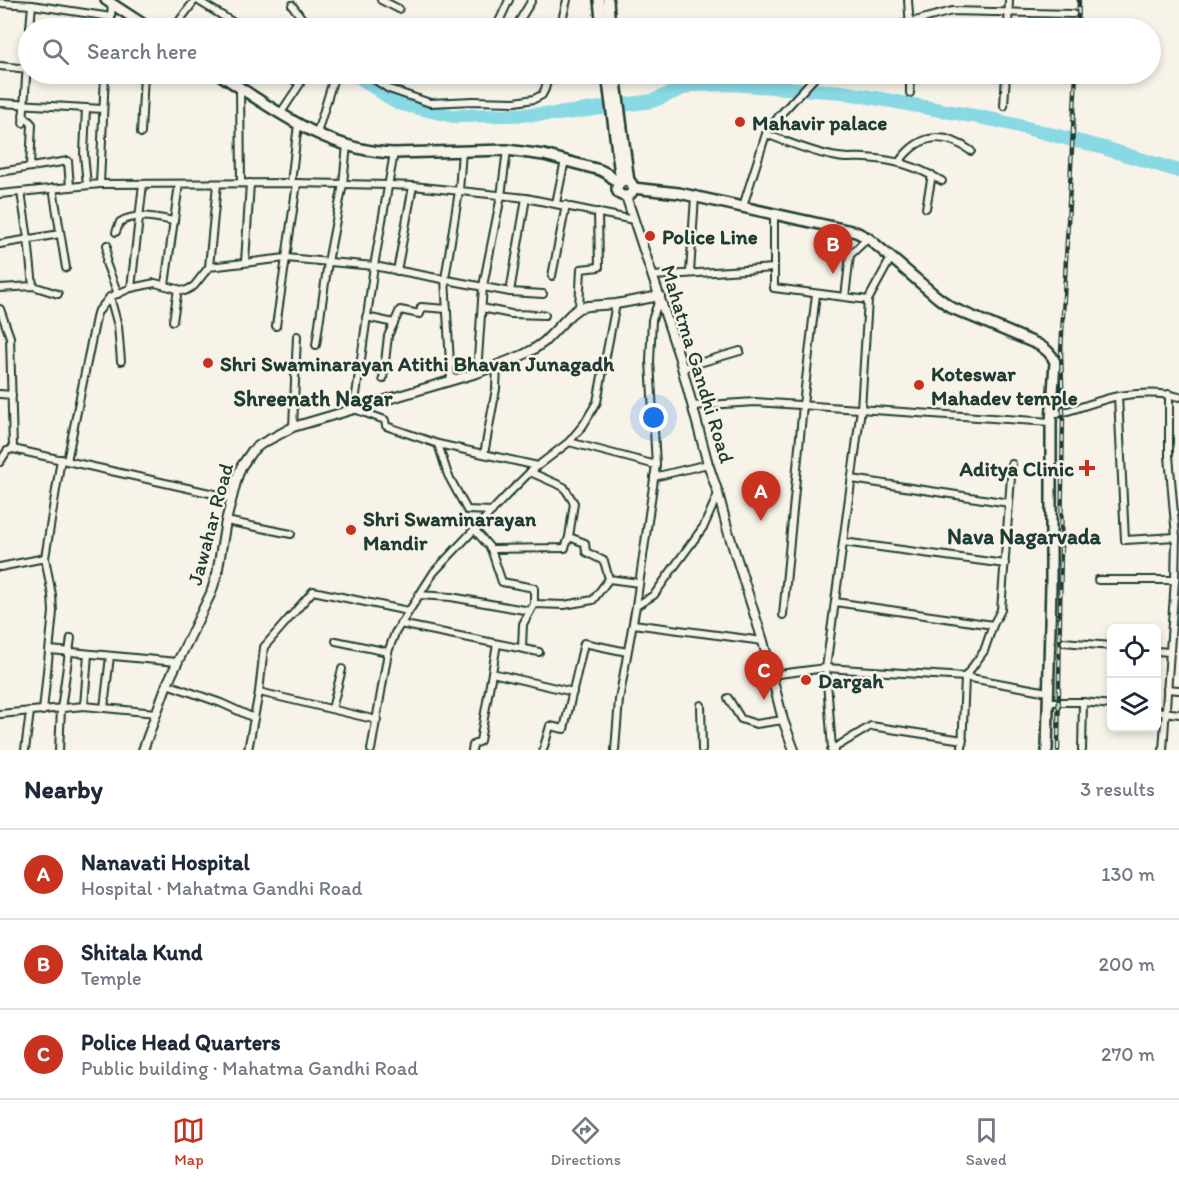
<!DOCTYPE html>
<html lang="en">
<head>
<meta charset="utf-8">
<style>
  :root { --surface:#fff; --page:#f6f6f7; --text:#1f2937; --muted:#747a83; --line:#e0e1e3; --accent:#c8321e }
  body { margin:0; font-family:Itim,sans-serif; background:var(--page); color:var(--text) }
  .controls { position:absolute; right:18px; bottom:18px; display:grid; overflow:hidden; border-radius:9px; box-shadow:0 3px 9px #0003 }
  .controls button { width:54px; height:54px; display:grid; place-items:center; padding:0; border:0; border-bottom:2px solid var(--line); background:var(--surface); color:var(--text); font:30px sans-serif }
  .you { position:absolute; left:654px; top:418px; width:21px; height:21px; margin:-15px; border:4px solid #fff; border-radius:50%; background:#1a73e8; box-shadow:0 0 0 9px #1a73e833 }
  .badge { display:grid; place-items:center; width:39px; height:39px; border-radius:50%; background:var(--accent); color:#fff; font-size:20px; font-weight:700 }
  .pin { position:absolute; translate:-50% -50px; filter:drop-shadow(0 2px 3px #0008) }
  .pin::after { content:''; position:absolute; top:32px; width:21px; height:18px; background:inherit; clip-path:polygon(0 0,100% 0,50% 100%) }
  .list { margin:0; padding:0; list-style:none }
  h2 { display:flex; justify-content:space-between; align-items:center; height:78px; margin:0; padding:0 24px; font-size:26px }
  h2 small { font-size:20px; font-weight:400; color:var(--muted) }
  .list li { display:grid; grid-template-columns:39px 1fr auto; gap:18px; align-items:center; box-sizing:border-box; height:90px; padding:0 24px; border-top:2px solid var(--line) }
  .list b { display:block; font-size:22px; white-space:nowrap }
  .list p { margin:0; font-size:20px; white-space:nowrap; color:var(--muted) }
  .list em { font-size:20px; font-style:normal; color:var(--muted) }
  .icon { flex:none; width:33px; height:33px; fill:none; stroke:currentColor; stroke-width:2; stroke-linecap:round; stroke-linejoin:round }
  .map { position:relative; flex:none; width:1179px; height:750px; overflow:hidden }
  .search { position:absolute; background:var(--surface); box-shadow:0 3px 9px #0003; left:18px; right:18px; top:18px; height:66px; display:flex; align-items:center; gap:15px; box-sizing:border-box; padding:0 21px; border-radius:33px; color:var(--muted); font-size:22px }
  .sheet { height:348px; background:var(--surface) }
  nav { display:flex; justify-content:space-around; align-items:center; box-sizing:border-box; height:84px; border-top:2px solid var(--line); background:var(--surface); font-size:16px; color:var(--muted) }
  nav a { display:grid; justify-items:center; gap:3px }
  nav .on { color:var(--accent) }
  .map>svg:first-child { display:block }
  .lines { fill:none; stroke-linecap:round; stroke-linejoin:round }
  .river { stroke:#89d9e5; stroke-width:14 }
  .minor-casing { stroke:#1f3d34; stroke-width:10 }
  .tertiary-casing { stroke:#1f3d34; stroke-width:12 }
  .secondary-casing { stroke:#1f3d34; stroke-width:14 }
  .minor { stroke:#f7f3e8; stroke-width:6 }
  .tertiary { stroke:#f7f3e8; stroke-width:8 }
  .secondary { stroke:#f7f3e8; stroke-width:9 }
  .rail-casing { stroke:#1f3d34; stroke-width:4.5 }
  .rail { stroke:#f7f3e8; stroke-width:2; stroke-dasharray:7; stroke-linecap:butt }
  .poi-dot { fill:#c8321e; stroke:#f7f3e8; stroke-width:2 }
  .labels { text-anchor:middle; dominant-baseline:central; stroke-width:5; stroke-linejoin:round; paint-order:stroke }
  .poi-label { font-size:21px; font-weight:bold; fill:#1f3d34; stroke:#f7f3e8; text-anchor:start }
  .street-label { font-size:21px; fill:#1f3d34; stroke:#f7f3e8 }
  .neighbourhood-label { font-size:22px; font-weight:bold; fill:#1f3d34; stroke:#f7f3e8 }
</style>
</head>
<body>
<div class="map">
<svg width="1179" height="750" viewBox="0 0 1179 750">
  <rect width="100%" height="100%" fill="#f7f3e8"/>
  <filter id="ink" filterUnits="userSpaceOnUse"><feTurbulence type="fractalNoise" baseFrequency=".0167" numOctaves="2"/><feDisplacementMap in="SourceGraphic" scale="12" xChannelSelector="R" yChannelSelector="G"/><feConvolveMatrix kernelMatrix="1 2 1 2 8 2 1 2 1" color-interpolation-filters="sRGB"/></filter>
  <g filter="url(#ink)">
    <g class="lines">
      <polyline class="river" points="355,74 397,103 453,116 558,114 652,101 691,85 731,84 842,92 995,120 1104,148 1179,171"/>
      <defs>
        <g id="minor">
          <polyline points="197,0 234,23"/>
          <polyline points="381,0 399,9"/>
          <polyline points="908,0 910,28"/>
          <polyline points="0,3 32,5 111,17"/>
          <polyline points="292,5 309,28"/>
          <polyline points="30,28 32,5"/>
          <polyline points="110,28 112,4"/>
          <polyline points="174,28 195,0"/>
          <polyline points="496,28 509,0"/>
          <polyline points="515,28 532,0"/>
          <polyline points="560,28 567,0"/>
          <polyline points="889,28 952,11 1073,14"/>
          <polyline points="1008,28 1009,0"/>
          <polyline points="0,66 28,69"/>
          <polyline points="86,74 105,75"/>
          <polyline points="366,74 389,89 430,103 473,101 515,102 534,99 542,95 545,89 549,74"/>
          <polyline points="910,74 910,93"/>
          <polyline points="240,88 241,183"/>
          <polyline points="0,103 103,109"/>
          <polyline points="1004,106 1006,74"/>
          <polyline points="86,108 84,154 87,185"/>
          <polyline points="280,114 300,84 285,74"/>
          <polyline points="23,115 32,124 30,167"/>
          <polyline points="23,123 28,48"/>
          <polyline points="141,133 144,74"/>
          <polyline points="317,133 335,74"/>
          <path d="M766,134C787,142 816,154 838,157C847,159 857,157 866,158C897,160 915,166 942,181"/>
          <polyline points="394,153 374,266 354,409 385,420 386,426 438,444 538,466"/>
          <path d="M899,162C919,134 943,131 971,151"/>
          <polyline points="0,172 68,161 70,187"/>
          <polyline points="291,183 298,124"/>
          <polyline points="100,184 105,74"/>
          <polyline points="53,188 66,268"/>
          <polyline points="21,192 28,239 33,286"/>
          <polyline points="0,194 100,184 297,183 389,185 413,186 526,198 634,220"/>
          <polyline points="556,203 565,160"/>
          <polyline points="743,206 766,134 779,116 818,74"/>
          <polyline points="926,208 932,175"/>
          <polyline points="774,213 774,288 868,300"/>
          <path d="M116,232L120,222C136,212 158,218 174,221"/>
          <polyline points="0,244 60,234"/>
          <polyline points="107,245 106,263 118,294"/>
          <polyline points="245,262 250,183"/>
          <polyline points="209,267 217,184"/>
          <polyline points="397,271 413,186"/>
          <polyline points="690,273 695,196"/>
          <polyline points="552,276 566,205"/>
          <polyline points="653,276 774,268"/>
          <polyline points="165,285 179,184"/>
          <polyline points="0,288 33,286 58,294"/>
          <polyline points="131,288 143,184"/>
          <polyline points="510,292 526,198"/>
          <polyline points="110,297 118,326 121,361"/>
          <polyline points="845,297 850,255 868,238"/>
          <polyline points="482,308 511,314 545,315"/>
          <polyline points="579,308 581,269 599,267 598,212"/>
          <polyline points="0,309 10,337 13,449"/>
          <polyline points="366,317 394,323"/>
          <polyline points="173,321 178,289"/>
          <polyline points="276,326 297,183"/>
          <polyline points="316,345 328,262 343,184 347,145"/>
          <polyline points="682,368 740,351"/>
          <polyline points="477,373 483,286 501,196 507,150"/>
          <polyline points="383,379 388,336 400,310 420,314 421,307 447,309"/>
          <polyline points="451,380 445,279 459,191 462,151"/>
          <polyline points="0,394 12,395"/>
          <polyline points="1118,396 1125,540 1176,537"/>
          <polyline points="692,406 755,402 1051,422"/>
          <path d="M1051,415C1075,411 1096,400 1119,396C1136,393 1162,392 1179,397"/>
          <polyline points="293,427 297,336"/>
          <polyline points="569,442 656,465"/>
          <polyline points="438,444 448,475 467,510 492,511"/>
          <polyline points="484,454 496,389 497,366"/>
          <polyline points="67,461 97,313 110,297 131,288 155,283 185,291 194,286 209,267 286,258 374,266 510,292 543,294"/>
          <polyline points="0,462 7,451 13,449 232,498"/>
          <polyline points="530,472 564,487 574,503 569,537 585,543 586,552 604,561 609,579 639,583"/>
          <polyline points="654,477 708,464"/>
          <polyline points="852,479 1009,503"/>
          <polyline points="226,521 291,534"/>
          <polyline points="475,530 491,549 565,548 569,537"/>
          <polyline points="843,542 1005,564"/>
          <polyline points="491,549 502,582 534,588 534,604"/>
          <polyline points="0,567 45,558"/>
          <polyline points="1098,580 1175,580"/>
          <polyline points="418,595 451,597 530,611"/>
          <polyline points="835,602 993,625"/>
          <polyline points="636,606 654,595 677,563 704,526 718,494"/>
          <polyline points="783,615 803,405 816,294"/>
          <polyline points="400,624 539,652"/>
          <polyline points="633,624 763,641"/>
          <polyline points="336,641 388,652"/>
          <polyline points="1063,642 1112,646"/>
          <polyline points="522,648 523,624 534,604 564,605 593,600 609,579"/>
          <polyline points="50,650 177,662"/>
          <polyline points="1156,651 1170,652"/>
          <polyline points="492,673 573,692"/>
          <polyline points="771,675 826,668 965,677 1048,692"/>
          <polyline points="167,684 221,703 254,718"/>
          <polyline points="1167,689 1179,690"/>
          <polyline points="259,692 377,720"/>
          <polyline points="728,698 741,719 756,724 783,720"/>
          <polyline points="1048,702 1083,702 1112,705"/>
          <polyline points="701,705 702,750"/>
          <polyline points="84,706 88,654"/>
          <polyline points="104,708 110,656"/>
          <polyline points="332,709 342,669"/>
          <polyline points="43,711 53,612 52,595 45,558 61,459"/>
          <polyline points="1156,711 1179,714"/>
          <polyline points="0,714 84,706 156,713"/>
          <polyline points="25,750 30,712"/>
          <polyline points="59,750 61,709 71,638"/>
          <polyline points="248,750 259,692 264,647 313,591 408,611"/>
          <polyline points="371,750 388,652 395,633 434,572 506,496 530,472 569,442 584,424 597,402 616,304"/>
          <polyline points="472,750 473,745 480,741 497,644"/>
          <polyline points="543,750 550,726 564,729 584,643 627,652"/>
          <polyline points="615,750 619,700 636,606 656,465 650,361 652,320 660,297"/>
          <polyline points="831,750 871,726 963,740"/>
          <polyline points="835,750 832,749 826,668 861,409 868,300 891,258"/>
          <polyline points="962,750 965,677 984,651 993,625 1001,610 1012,464"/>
          <polyline points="1082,750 1083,702"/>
          <polyline points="1163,750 1175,580 1176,537 1169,456 1169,394"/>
        </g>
        <g id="tertiary">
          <polyline points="626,196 679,356 708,464 718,493 728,531 763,641 783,720 794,750"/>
          <polyline points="143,750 167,684 211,593 217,574 226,521 237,478 241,467 252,451 261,444 293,427 477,373 523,355 534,349 544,342 571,314 579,308 588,306 616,304 660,296"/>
        </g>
        <g id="secondary">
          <polyline points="106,0 149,28"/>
          <polyline points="599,0 602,28"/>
          <polyline points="608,0 610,28"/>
          <path d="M219,74C272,108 328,152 394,153L507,150L544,155L600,170L608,174L619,184"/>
          <polyline points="607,74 621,182"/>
          <polyline points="615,74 629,182"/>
          <circle cx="625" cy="188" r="8"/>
          <path d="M633,188L679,193L856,232L868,238L937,297L952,308L1037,344C1046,349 1051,353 1055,362L1051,422V584L1047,750"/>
        </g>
      </defs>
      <use href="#minor" class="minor-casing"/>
      <use href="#tertiary" class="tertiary-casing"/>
      <use href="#secondary" class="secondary-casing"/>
      <use href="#minor" class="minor"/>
      <use href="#tertiary" class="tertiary"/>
      <use href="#secondary" class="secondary"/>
      <defs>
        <g id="rail">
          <polyline points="1078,28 1079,0"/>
          <polyline points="1058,750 1063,413 1061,352 1076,74"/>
        </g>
      </defs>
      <use href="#rail" class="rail-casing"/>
      <use href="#rail" class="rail"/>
    </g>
  </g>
  <g class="poi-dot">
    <circle cx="740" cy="122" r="6"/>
    <circle cx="650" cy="236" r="6"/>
    <circle cx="208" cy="363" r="6"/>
    <circle cx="919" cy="385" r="6"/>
    <path d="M1084 459h6v6h6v6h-6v6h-6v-6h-6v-6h6z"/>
    <circle cx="351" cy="530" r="6"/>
    <circle cx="806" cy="680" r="6"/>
  </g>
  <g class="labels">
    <g class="poi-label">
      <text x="752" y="122">Mahavir palace</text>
      <text x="662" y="236">Police Line</text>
      <text x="220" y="363">Shri Swaminarayan Atithi Bhavan Junagadh</text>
      <text x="931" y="373">Koteswar<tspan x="931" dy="24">Mahadev temple</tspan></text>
      <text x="1074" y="468" text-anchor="end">Aditya Clinic</text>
      <text x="363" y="518">Shri Swaminarayan<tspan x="363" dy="24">Mandir</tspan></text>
      <text x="818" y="680">Dargah</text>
    </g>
    <g class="street-label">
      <text transform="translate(698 364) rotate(73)">Mahatma Gandhi Road</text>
      <text transform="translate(210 524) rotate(-75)">Jawahar Road</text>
    </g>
    <g class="neighbourhood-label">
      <text x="313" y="398">Shreenath Nagar</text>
      <text x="1024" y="536">Nava Nagarvada</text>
    </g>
  </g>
</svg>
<div class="controls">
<button><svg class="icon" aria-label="locate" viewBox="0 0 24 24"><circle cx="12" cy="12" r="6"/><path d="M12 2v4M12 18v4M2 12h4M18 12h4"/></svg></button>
<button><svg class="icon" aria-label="layers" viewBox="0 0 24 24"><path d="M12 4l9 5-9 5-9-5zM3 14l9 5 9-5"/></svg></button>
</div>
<div class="you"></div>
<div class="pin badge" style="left:761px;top:521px">A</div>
<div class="pin badge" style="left:833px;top:274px">B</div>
<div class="pin badge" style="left:764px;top:700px">C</div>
<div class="search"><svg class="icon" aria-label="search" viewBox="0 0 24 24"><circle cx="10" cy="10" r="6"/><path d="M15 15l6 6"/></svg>Search here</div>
</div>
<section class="sheet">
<h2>Nearby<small>3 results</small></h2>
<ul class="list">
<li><span class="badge">A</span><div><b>Nanavati Hospital</b><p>Hospital · Mahatma Gandhi Road</p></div><em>130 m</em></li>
<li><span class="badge">B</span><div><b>Shitala Kund</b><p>Temple</p></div><em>200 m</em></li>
<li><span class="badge">C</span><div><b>Police Head Quarters</b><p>Public building · Mahatma Gandhi Road</p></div><em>270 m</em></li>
</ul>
</section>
<nav>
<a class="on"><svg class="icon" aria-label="map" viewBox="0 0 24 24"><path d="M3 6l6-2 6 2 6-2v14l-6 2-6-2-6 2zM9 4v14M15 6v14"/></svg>Map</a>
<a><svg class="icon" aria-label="directions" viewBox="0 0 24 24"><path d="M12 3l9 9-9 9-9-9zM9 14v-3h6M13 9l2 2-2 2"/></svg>Directions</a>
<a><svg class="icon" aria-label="saved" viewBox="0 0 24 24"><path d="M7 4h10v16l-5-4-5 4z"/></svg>Saved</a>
</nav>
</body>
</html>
